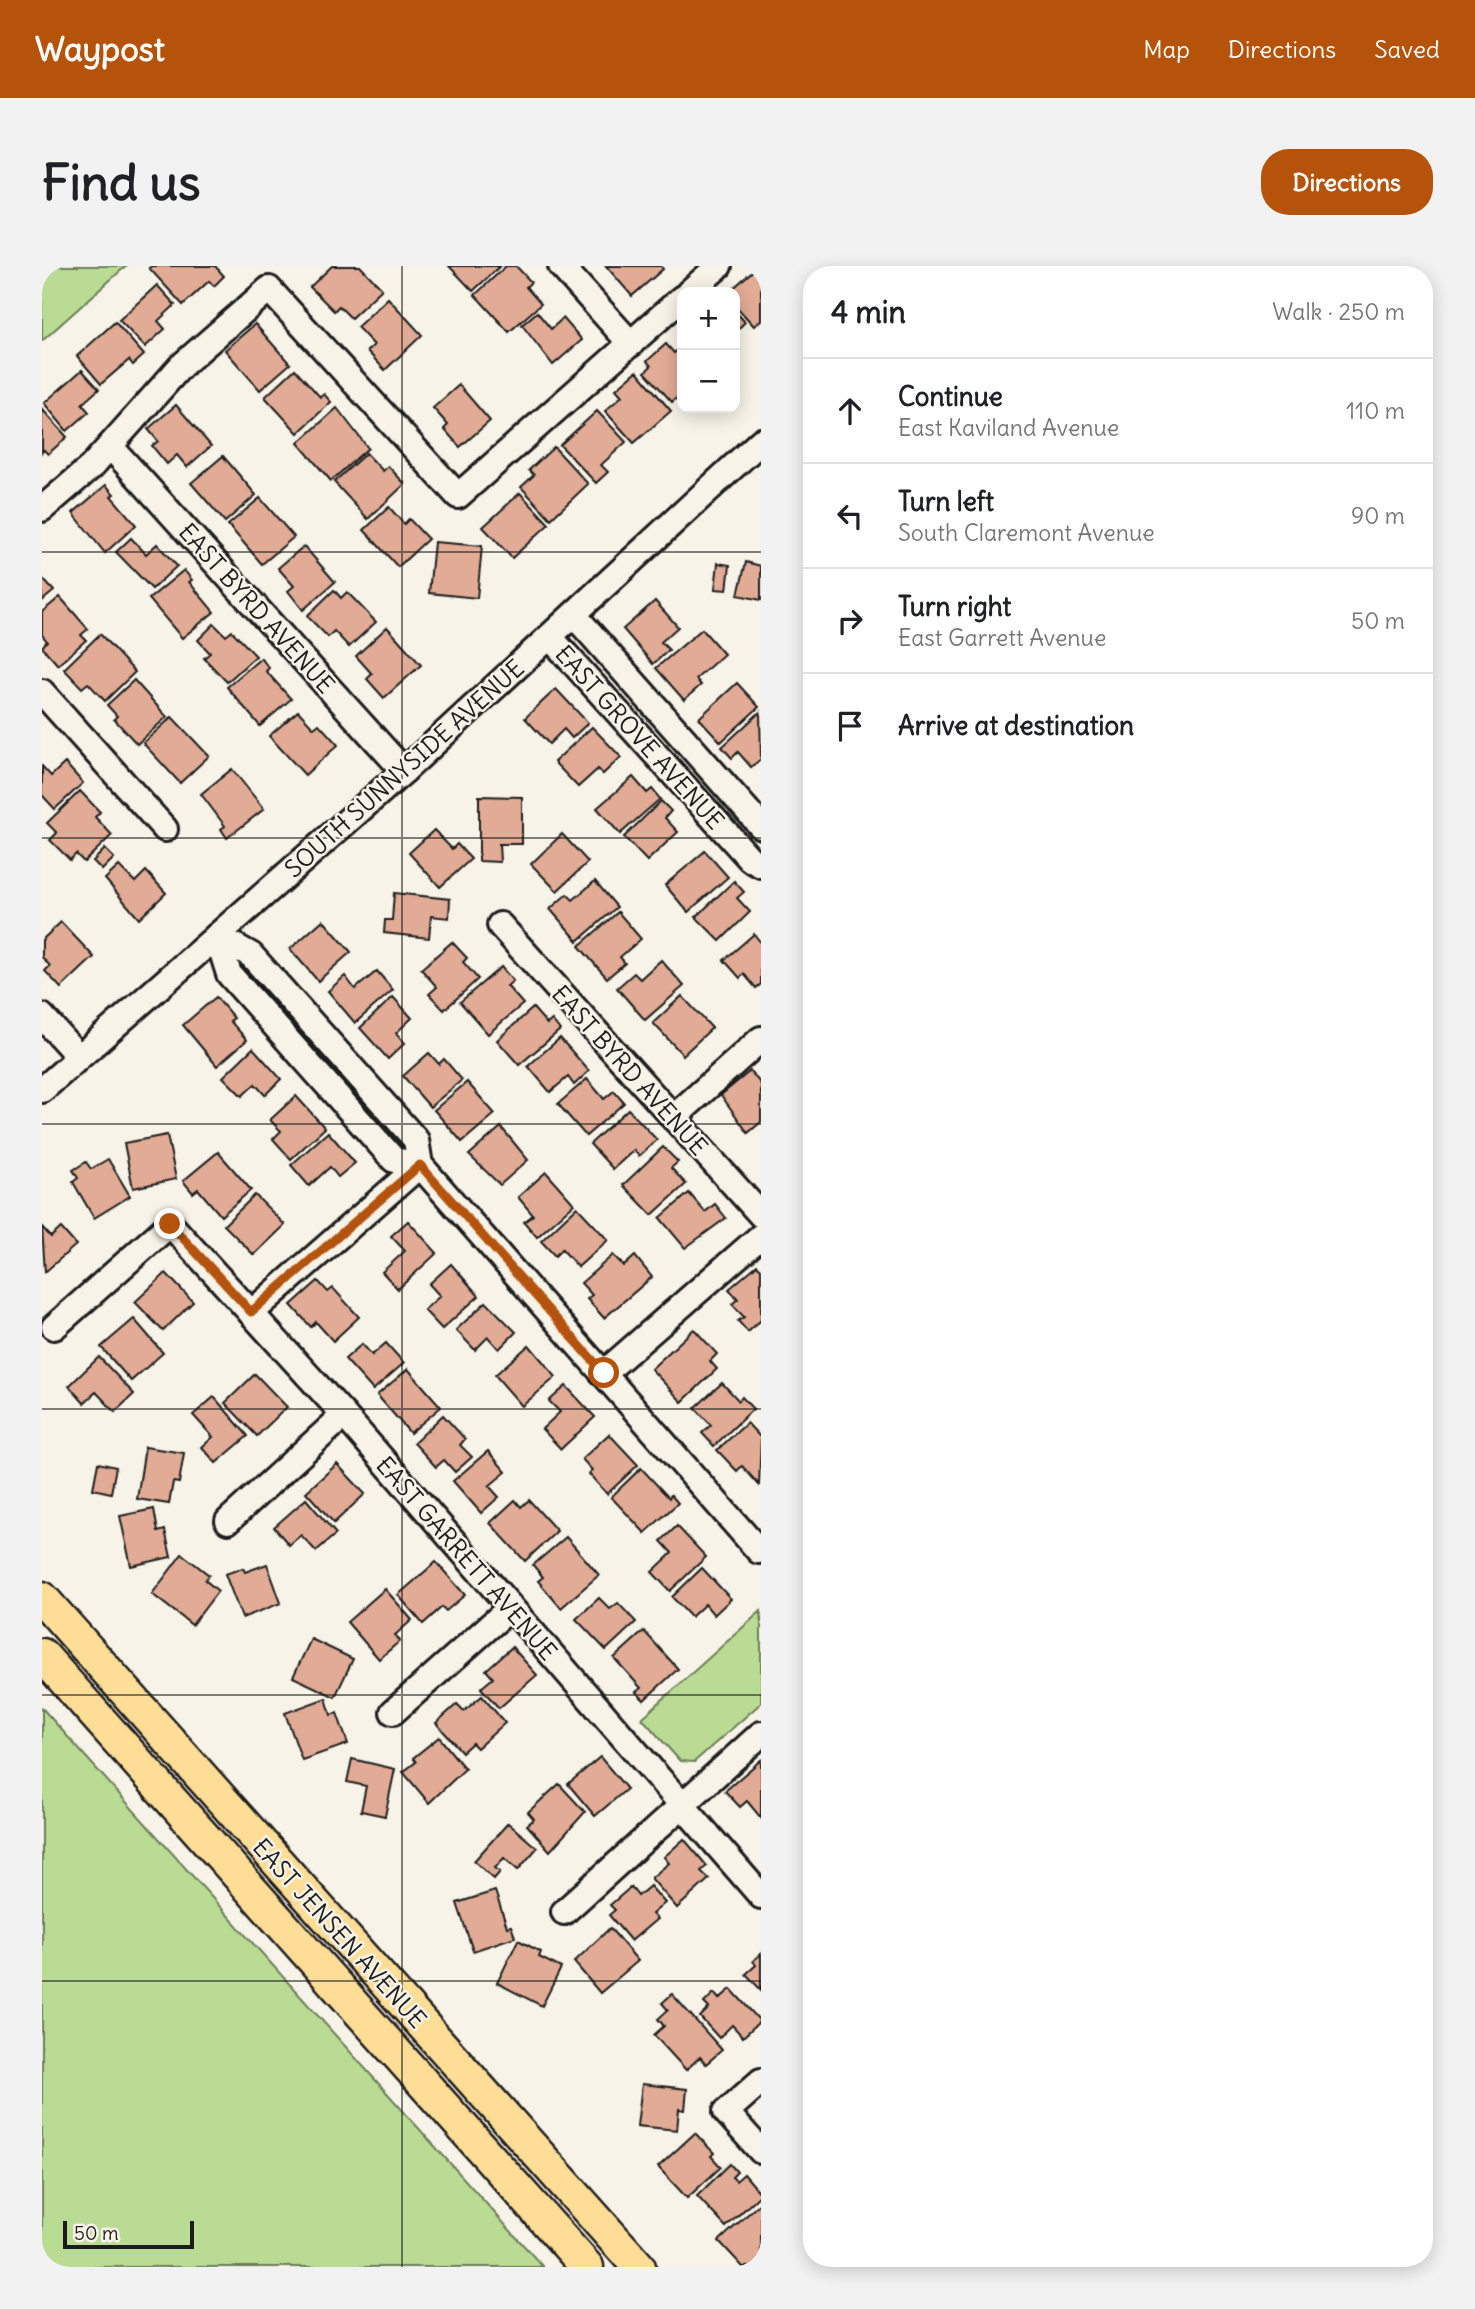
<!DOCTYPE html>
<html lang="en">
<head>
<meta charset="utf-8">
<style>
  :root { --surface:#fff; --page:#f2f2f2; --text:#202124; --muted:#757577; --line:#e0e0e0; --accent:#b45309 }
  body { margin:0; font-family:Delius,sans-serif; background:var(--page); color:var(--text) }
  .controls { position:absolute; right:21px; top:21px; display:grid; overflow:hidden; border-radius:14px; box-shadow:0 4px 18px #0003 }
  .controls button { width:63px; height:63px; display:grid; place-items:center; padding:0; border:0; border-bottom:2px solid var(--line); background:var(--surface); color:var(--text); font:35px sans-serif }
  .scale { position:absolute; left:21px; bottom:18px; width:131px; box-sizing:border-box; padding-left:7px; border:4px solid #1c1c1c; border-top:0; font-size:19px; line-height:24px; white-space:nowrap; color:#1c1c1c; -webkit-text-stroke:5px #f7f3e8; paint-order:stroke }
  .stop { position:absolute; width:21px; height:21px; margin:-16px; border:5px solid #b45309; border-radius:50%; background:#fff }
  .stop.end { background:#b45309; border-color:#fff; box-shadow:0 2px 7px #0008 }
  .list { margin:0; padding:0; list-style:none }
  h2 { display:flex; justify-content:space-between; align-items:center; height:91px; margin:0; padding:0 28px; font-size:30px }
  h2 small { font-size:23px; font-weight:400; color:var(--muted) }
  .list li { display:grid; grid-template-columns:46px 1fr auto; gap:21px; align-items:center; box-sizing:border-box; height:105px; padding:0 28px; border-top:2px solid var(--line) }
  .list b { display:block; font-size:26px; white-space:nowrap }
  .list p { margin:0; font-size:23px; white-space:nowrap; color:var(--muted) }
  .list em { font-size:23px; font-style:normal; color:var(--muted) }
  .icon { flex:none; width:38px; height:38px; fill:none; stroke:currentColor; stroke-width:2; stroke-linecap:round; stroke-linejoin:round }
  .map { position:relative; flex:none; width:719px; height:2001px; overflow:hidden; border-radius:28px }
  header { display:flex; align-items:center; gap:42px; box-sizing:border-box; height:98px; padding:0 35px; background:var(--accent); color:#fff }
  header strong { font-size:33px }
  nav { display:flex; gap:38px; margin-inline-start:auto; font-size:24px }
  .intro { display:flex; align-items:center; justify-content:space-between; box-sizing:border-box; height:168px; padding:0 42px }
  h1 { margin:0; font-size:49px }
  .button { padding:18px 32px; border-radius:28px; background:var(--accent); color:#fff; font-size:24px; font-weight:700 }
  main { display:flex; gap:42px; padding:0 42px }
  aside { flex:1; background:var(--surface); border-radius:28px; box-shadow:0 4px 18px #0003 }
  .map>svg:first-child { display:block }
  .green { fill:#badb94; stroke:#6b7c58; stroke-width:2 }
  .building { fill:#e1ab96; stroke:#1c1c1c; stroke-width:2 }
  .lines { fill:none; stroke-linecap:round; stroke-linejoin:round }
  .minor-casing { stroke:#1c1c1c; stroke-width:30 }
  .major-casing { stroke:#1c1c1c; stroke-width:37 }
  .minor { stroke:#f7f3e8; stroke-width:24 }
  .major { stroke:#fedd96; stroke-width:32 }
  .route { stroke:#b45309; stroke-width:9 }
  .grid { fill:none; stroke:#1c1c1c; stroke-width:2; stroke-opacity:0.55 }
  .labels { text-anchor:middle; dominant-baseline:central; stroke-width:5; stroke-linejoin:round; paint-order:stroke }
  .street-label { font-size:24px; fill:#1c1c1c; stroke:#f7f3e8 }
</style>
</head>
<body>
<header>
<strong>Waypost</strong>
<nav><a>Map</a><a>Directions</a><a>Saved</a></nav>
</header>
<div class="intro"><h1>Find us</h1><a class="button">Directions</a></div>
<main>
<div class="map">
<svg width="719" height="2001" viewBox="0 0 719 2001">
  <rect width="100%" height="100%" fill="#f7f3e8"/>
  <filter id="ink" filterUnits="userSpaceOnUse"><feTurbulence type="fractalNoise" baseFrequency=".0143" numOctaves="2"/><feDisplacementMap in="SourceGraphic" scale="14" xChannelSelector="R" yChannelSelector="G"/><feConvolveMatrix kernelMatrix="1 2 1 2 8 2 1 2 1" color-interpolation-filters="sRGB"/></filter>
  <g filter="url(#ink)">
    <g class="green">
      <polygon points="0,0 84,0 0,75"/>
      <polygon points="719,1345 719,1437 652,1496 638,1495 600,1452"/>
      <polygon points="0,1442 501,2001 0,2001"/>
    </g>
    <g class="building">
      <polygon points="110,0 173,0 182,10 172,20 167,15 141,39 107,2"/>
      <polygon points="290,0 318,0 340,23 309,52 297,40 292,45 268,21"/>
      <polygon points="407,0 458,0 431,25"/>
      <polygon points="464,0 474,0 489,16 484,21 499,38 467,66 433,29"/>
      <polygon points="564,0 619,0 621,3 590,30"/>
      <polygon points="716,0 719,0 719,54 712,60 693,39 693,26 687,26"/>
      <polygon points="115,19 133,39 116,55 123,63 103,81 77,54"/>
      <polygon points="346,32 380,69 343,104 325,85 332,79 315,61"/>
      <polygon points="693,45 703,56 693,66"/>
      <polygon points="495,46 509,63 521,52 540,74 511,99 480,59"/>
      <polygon points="73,56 102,89 91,99 87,94 59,118 35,90"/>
      <polygon points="213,58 248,98 218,124 183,84"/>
      <polygon points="624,78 632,87 640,80 640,127 630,136 603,106 609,100 605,95"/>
      <polygon points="253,103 278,131 282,128 289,136 256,167 223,131"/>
      <polygon points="40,104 57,123 40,138 47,146 25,165 2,137"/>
      <polygon points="595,105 629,145 592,177 563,145 580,130 574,123"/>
      <polygon points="417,119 448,155 418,181 402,163 406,159 391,142"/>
      <polygon points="134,139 169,180 145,201 135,189 125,198 110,180 116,175 106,163"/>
      <polygon points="295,142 326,182 289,215 256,177"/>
      <polygon points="0,143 25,171 6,188 2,184 0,186"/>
      <polygon points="555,145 584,176 559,199 566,206 554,217 518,179"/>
      <polygon points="512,181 546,218 509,253 479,221 492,209 487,204"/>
      <polygon points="324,187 341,205 346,200 363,218 326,253 292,216"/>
      <polygon points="181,190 214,229 183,256 149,217"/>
      <polygon points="64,219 72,228 69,230 94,259 63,287 31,247"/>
      <polygon points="478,227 507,258 470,292 441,261"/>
      <polygon points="218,232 252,271 220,298 186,259"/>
      <polygon points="347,241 362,258 367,253 386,273 356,301 322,264"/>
      <polygon points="89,272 104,288 115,278 135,300 110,323 74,286"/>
      <polygon points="392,276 440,280 435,332 387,327"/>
      <polygon points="262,280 293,316 261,344 246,325 252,320 236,302"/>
      <polygon points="704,296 719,300 719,334 696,329"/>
      <polygon points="676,297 688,299 685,324 673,323"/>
      <polygon points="142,304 150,314 147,316 172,346 140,372 107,333"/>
      <polygon points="0,312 12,325 0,335"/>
      <polygon points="292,324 299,332 305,326 334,356 307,381 292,365 286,371 265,350"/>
      <polygon points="18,331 46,363 39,369 44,374 16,399 0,381 5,375 0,369 0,346"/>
      <polygon points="613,335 636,361 619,376 627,384 611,398 581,363"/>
      <polygon points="172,358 184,370 190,365 214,390 185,416 162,392 168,387 156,374"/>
      <polygon points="345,361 379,399 342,432 325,413 330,408 314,390"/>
      <polygon points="660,363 682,388 654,413 659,419 642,434 614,402"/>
      <polygon points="58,368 93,406 63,435 46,417 40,422 22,403"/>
      <polygon points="219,392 227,402 224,405 249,433 218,460 185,421"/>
      <polygon points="92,414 125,451 95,478 72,453 75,450 65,439"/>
      <polygon points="695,417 717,441 679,476 657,452"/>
      <polygon points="514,423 546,457 530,472 522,463 507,478 483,452"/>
      <polygon points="256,445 272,462 277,458 296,479 263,509 227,470"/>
      <polygon points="718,446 719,493 709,501 696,486 690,492 680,481"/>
      <polygon points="130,451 167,490 138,517 101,477"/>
      <polygon points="550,461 579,491 561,508 556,503 536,521 512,496"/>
      <polygon points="23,497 41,517 13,543 0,529 0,500 9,510"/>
      <polygon points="190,503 222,543 185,572 179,563 183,560 159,528"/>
      <polygon points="591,511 605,527 610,523 618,533 578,568 555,542"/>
      <polygon points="38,525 58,546 53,551 70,569 42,596 34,588 28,594 8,574 15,567 5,557"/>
      <polygon points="437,530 480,531 480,578 457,578 458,596 437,595"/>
      <polygon points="619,535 629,545 623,552 636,566 605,595 582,571"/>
      <polygon points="392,564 410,583 415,578 429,593 398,621 367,587"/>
      <polygon points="520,568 546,596 515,625 489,598"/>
      <polygon points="63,583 72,592 60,604 51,595"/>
      <polygon points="663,585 686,611 646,646 623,619"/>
      <polygon points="77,600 93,616 104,605 124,627 97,653 63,613"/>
      <polygon points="553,615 575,641 536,675 508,643 525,628 531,634"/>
      <polygon points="692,615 702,626 695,632 708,646 678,675 654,651"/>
      <polygon points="352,627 408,633 407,652 389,650 387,672 342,667 343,654 350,654"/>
      <polygon points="576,646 599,673 578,691 583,697 565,712 537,680"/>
      <polygon points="281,654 309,686 276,715 248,683"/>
      <polygon points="19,656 52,691 19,722 3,705 8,700 0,691 0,674"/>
      <polygon points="712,668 719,677 719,718 714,722 702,708 698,712 682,694"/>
      <polygon points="410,676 425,692 421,696 436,713 402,744 387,728 395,721 379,703"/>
      <polygon points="619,694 642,720 603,754 575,722 592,707 598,713"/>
      <polygon points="459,701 471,715 465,720 481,738 446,768 418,736"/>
      <polygon points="335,705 351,724 313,757 286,725 303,710 313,723"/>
      <polygon points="640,730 670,762 641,789 611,757"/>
      <polygon points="174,731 192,752 188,755 205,774 175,800 141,759"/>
      <polygon points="351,731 370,752 354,767 363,777 346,793 318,762"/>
      <polygon points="491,742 505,758 510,754 518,764 477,799 455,774"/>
      <polygon points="518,772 547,805 532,819 526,811 508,826 486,800"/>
      <polygon points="211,782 239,813 223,829 213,818 200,830 181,811"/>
      <polygon points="387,787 397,798 402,793 420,814 388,841 361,810"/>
      <polygon points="708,805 719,818 719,856 706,867 679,829"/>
      <polygon points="545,813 562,833 572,825 582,837 544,870 516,838"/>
      <polygon points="425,816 453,848 420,876 392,844"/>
      <polygon points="254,830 283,862 249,893 231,873 239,865 228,854"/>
      <polygon points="586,843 615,874 597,890 592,884 571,903 548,878"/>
      <polygon points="459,861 486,894 458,919 427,889"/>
      <polygon points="286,866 313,897 296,911 288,901 267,920 249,899"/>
      <polygon points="125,869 134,913 91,922 82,877"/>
      <polygon points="621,881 636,896 629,902 644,918 610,949 581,919"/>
      <polygon points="176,886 209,924 179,950 156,923 151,927 141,915"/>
      <polygon points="66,893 88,930 52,952 31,916 36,912 31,904 44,896 49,903"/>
      <polygon points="504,906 532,938 495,971 482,956 491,949 476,931"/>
      <polygon points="647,927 663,946 673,938 684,952 643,982 618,952"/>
      <polygon points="213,929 243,959 212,989 182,959"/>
      <polygon points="535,941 566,974 536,1001 520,983 513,990 499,975"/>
      <polygon points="366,955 395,987 356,1023 340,1006 363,985 349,970"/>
      <polygon points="0,961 9,971 19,962 34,979 3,1006"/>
      <polygon points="571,989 582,1000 593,990 610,1011 562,1052 545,1033 550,1029 539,1017"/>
      <polygon points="409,998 437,1030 400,1063 382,1044 398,1030 387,1018"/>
      <polygon points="715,999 719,1003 719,1054 706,1066 696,1055 702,1051 690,1038 696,1033 687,1023"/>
      <polygon points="124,1007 151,1036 121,1065 93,1036"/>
      <polygon points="276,1015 286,1026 291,1022 317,1051 291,1075 274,1056 269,1061 249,1039"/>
      <polygon points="444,1036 474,1066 457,1083 446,1071 433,1084 414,1064"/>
      <polygon points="92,1053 121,1087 89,1115 59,1081"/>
      <polygon points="652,1063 675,1088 668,1095 675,1103 640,1136 609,1103"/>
      <polygon points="344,1077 362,1097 331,1124 303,1093 320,1078 330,1089"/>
      <polygon points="487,1079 514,1111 480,1140 453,1109"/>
      <polygon points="57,1091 92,1128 73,1146 54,1126 42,1137 27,1120"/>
      <polygon points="366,1103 399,1141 368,1167 335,1129"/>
      <polygon points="213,1108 245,1141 215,1170 183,1137"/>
      <polygon points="680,1117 697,1135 700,1131 711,1143 672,1180 660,1167 669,1159 653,1142"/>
      <polygon points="524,1120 553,1151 519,1183 500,1163 518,1146 507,1135"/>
      <polygon points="172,1131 206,1170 174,1197 160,1181 171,1171 151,1149"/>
      <polygon points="401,1149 423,1173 418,1179 430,1191 413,1206 402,1194 394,1201 372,1177"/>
      <polygon points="705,1157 719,1172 717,1219 700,1200 695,1205 675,1184"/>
      <polygon points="567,1168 596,1199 565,1228 547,1208 550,1204 540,1193"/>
      <polygon points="103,1181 142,1187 137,1217 131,1216 127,1238 95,1233"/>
      <polygon points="446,1185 464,1206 447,1220 457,1231 439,1247 411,1215"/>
      <polygon points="56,1197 74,1201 69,1227 51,1223"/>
      <polygon points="295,1198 323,1228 292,1257 264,1226"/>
      <polygon points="599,1202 627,1232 629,1229 636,1237 603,1267 569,1231"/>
      <polygon points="264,1233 294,1268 274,1285 259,1269 247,1279 232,1261"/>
      <polygon points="473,1234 479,1241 487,1234 515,1265 483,1295 448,1257"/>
      <polygon points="112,1243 116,1266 123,1264 129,1291 89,1300 78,1250"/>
      <polygon points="635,1260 664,1291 628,1325 610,1306 630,1287 619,1275"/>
      <polygon points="524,1271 557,1309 519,1342 496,1315 501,1311 491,1299"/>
      <polygon points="140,1288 167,1309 163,1314 176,1325 150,1359 110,1328"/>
      <polygon points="394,1296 423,1329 404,1345 400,1341 381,1358 356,1329"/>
      <polygon points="225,1298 239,1337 200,1352 183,1308 201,1302 203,1306"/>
      <polygon points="660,1302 689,1333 672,1349 663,1338 649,1351 630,1331"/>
      <polygon points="343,1323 370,1354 353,1369 358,1375 337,1393 305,1356"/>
      <polygon points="557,1332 568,1343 576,1337 594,1356 564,1384 534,1353"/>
      <polygon points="602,1365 636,1403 602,1434 594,1426 599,1422 572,1392"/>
      <polygon points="269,1373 311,1393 293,1431 251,1411"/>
      <polygon points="470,1381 495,1409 457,1442 439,1422 451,1412 444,1404"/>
      <polygon points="440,1430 463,1457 435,1482 430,1477 420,1486 394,1457 415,1438 422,1445"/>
      <polygon points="284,1432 289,1449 295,1447 306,1478 260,1494 243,1447"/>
      <polygon points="397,1471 423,1503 387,1537 361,1506 374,1496 371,1492"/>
      <polygon points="558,1491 585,1523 553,1550 526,1518"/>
      <polygon points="310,1493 353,1503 343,1550 319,1545 324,1520 305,1516"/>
      <polygon points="719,1494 719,1552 705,1535 698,1541 683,1525"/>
      <polygon points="517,1518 543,1546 508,1585 485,1559 492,1553 486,1546"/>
      <polygon points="466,1557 495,1582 476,1604 462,1592 453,1602 458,1606 452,1613 432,1595"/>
      <polygon points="642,1573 665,1600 659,1605 667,1613 635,1642 609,1612 627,1597 622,1591"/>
      <polygon points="608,1620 623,1637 610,1648 615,1653 589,1675 567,1649 573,1644 568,1639 589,1621 596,1630"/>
      <polygon points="453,1625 465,1661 469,1660 473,1671 431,1685 415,1637"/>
      <polygon points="568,1662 596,1695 558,1727 532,1696"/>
      <polygon points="476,1674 499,1686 497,1691 519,1702 500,1740 455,1717"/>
      <polygon points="719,1688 719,1724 704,1708 714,1699 711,1695"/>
      <polygon points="689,1723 718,1755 701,1771 690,1759 677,1772 658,1751 667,1742 662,1737 672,1727 677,1733"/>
      <polygon points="630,1728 680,1784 664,1798 658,1791 644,1804 612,1769 622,1760 616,1753 626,1744 620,1737"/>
      <polygon points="600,1818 645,1823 643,1844 637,1843 635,1864 595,1860"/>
      <polygon points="653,1867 672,1887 669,1890 679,1901 645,1932 616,1901"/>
      <polygon points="688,1898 695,1906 690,1911 694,1915 702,1908 719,1928 684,1961 655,1930"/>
      <polygon points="719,1936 719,1992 710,2001 701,2001 677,1975"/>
    </g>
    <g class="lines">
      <defs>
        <g id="minor">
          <polyline points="519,0 589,78"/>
          <polyline points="647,26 677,0"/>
          <polyline points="68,180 362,505"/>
          <polyline points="0,243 50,200 139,100 227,23 416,230 640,32"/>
          <polyline points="532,349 719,560"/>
          <polyline points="508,371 708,593 719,599"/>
          <polyline points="0,426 123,563"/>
          <polyline points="458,659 719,949"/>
          <polyline points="175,670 209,689 374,874 378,899 717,1285"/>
          <polyline points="175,670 187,708 352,894 378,899"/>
          <polyline points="0,750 37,791"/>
          <polyline points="0,824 362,505 719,175"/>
          <polyline points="631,852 719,773"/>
          <polyline points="209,1047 378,899"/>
          <polyline points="12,1061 128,958 302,1149 719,1630"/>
          <polyline points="562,1107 719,970"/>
          <polyline points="186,1255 302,1149"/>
          <polyline points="351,1446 468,1342"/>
          <polyline points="522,1646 719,1468"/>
          <polyline points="719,1815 684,1846 719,1885"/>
        </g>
        <g id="major">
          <polyline points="0,1332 597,2001"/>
          <polyline points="0,1389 545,2001"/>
        </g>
      </defs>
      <use href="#minor" class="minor-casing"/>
      <use href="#major" class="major-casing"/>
      <use href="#minor" class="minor"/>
      <use href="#major" class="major"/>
    </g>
  </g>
  <g class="lines" filter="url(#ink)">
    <polyline class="route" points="128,958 209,1046 378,899 562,1107"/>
  </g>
  <path class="grid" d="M360,0V2001M0,286H719M0,572H719M0,858H719M0,1143H719M0,1429H719M0,1715H719"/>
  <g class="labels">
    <g class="street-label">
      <text transform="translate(215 342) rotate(48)">EAST BYRD AVENUE</text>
      <text transform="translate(598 471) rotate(48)">EAST GROVE AVENUE</text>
      <text transform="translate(362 502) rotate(-42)">SOUTH SUNNYSIDE AVENUE</text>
      <text transform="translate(588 804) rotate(48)">EAST BYRD AVENUE</text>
      <text transform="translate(425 1292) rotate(49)">EAST GARRETT AVENUE</text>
      <text transform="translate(298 1667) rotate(48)">EAST JENSEN AVENUE</text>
    </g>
  </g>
</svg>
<div class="controls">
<button>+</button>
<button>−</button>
</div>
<div class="scale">50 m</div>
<div class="stop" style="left:562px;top:1107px"></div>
<div class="stop end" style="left:128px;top:958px"></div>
</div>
<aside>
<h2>4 min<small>Walk · 250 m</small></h2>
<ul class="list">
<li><svg class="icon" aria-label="ahead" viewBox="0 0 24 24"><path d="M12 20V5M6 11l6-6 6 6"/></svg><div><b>Continue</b><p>East Kaviland Avenue</p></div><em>110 m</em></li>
<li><svg class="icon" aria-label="left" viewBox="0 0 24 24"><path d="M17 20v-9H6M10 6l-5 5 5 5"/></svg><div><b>Turn left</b><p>South Claremont Avenue</p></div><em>90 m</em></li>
<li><svg class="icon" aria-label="right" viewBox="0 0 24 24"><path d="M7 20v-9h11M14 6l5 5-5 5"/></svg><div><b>Turn right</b><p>East Garrett Avenue</p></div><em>50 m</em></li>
<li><svg class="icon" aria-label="arrive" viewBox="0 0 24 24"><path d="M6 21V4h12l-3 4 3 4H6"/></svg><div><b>Arrive at destination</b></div></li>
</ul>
</aside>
</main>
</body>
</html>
